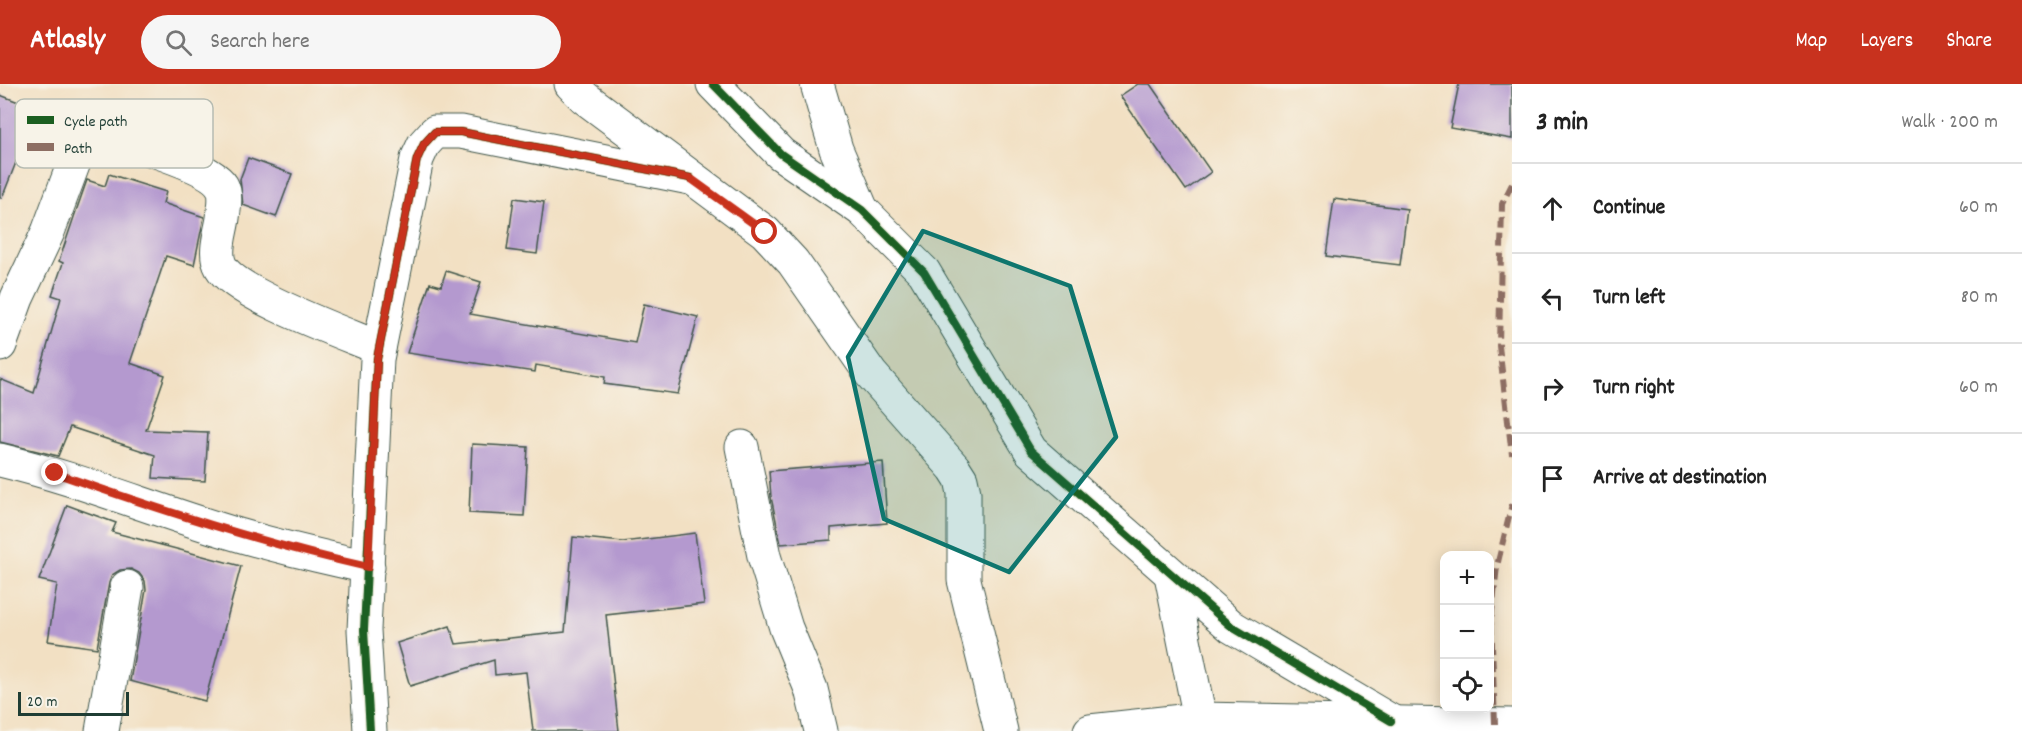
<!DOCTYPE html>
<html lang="en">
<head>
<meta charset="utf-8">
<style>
  :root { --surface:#fff; --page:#f6f6f6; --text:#222; --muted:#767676; --line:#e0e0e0; --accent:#c8321e }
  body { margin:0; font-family:Dekko,sans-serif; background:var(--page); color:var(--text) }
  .controls { position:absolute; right:18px; bottom:18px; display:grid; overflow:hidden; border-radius:12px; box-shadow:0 3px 15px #0003 }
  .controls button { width:54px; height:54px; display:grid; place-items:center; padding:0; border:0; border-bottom:2px solid var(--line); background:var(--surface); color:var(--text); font:30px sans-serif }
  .scale { position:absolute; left:18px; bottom:15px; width:111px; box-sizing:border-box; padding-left:6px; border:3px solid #1f3d34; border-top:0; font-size:16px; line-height:21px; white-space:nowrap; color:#1f3d34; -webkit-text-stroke:4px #f7f3e8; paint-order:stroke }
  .stop { position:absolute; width:18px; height:18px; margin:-14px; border:4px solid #c8321e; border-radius:50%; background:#fff }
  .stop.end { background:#c8321e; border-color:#fff; box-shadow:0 2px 6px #0008 }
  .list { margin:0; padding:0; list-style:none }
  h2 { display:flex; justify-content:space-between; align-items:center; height:78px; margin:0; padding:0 24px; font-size:26px }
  h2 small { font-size:20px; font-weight:400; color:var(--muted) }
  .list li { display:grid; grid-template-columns:39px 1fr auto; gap:18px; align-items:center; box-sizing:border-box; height:90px; padding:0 24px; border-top:2px solid var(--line) }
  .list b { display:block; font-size:22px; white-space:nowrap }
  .list em { font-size:20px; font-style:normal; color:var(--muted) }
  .icon { flex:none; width:33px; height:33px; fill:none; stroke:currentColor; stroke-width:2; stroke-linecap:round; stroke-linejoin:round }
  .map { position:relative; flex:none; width:1512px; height:647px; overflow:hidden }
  header { display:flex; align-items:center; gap:36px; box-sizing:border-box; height:84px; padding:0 30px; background:var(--accent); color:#fff }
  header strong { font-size:28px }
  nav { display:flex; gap:33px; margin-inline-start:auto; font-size:21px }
  .search { width:420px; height:54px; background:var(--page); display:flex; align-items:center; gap:15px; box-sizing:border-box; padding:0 21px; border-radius:33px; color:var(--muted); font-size:22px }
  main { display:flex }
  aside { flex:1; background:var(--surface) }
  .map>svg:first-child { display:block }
  .building { fill:#b499cf }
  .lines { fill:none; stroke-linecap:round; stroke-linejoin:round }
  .street-casing { stroke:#3f5549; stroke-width:35 }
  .street { stroke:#fff; stroke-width:33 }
  .quiet { stroke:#8d6e63; stroke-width:6; stroke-dasharray:12 6; stroke-linecap:butt }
  .cycleway-casing { stroke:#f7f3e8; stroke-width:11 }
  .cycleway { stroke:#1b5e20; stroke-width:8 }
  .route { stroke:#c8321e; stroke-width:8 }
  .marked { fill:#0f766e; fill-opacity:0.2; stroke:#0f766e; stroke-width:4.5; stroke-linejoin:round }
  .key { fill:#f7f3e8; stroke:#b6bcb2; stroke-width:1.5 }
  .key-label { font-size:16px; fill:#1f3d34 }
</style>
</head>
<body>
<header>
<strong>Atlasly</strong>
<div class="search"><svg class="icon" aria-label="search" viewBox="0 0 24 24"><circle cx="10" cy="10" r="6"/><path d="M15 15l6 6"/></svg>Search here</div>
<nav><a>Map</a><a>Layers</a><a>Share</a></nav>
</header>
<main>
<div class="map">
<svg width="1512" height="647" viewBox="0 0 1512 647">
  <rect width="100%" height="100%" fill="#f7f3e8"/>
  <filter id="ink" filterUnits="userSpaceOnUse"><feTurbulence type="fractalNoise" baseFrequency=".0167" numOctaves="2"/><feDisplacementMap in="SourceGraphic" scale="12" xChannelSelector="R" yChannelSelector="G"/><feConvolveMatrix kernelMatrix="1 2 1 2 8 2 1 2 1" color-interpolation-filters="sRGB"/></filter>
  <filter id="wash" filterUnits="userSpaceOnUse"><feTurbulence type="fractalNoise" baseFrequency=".008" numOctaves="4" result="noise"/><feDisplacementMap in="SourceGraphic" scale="24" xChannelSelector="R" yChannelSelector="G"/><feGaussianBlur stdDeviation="1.35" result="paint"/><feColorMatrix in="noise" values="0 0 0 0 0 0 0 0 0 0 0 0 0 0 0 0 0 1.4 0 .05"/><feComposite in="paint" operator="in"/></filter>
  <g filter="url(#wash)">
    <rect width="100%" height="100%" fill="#f2e0c3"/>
    <g id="blocks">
      <g class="building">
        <polygon points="1138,0 1150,0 1211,88 1186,106 1120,12"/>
        <polygon points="1459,0 1512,0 1512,55 1450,44"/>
        <polygon points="0,11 37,25 2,114 0,114"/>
        <polygon points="248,74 292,90 276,133 243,121 240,95"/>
        <polygon points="109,90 166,108 163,119 204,133 194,181 166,172 130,279 165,291 146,346 208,348 205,397 153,394 155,371 70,343 58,372 0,358 0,295 34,309 61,214 52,211 63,179 59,177 74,133 87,96 105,102"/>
        <polygon points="514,114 544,118 537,170 507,166"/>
        <polygon points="1334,115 1407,125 1400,181 1326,172"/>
        <polygon points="446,187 481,198 470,230 635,259 644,220 698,233 678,310 604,300 605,293 536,281 535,288 407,269 430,199 441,202"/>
        <polygon points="472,360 528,363 524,432 469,429"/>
        <polygon points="883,378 887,439 831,444 831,456 781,460 771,413 769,387"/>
        <polygon points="67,421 116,439 112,448 241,482 205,617 130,597 146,506 145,497 139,489 131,485 120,486 112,491 109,499 97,564 48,557 57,500 39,496"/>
        <polygon points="695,449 704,520 606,531 619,647 533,647 526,588 495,591 494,576 410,602 397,559 450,542 456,560 565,548 573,453 623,458"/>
      </g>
    </g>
  </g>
  <g filter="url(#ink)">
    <use href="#blocks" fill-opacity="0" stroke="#3f5549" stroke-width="1.5"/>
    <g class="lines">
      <defs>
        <g id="street">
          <polyline points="571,0 585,14 765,148 793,178 871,290 954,384 961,395 964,409 964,496 1001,647"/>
          <polyline points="713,0 781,70 862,126 924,188 1031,367 1232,543 1391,637"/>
          <polyline points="817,0 836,65 862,126"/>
          <path d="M0,261L17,214L48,148L82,57L96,48C122,56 210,81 222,102C227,111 224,125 223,134C221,149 213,169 221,183C237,211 346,250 379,264"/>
          <polyline points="742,363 764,472 786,544 811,605 821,647"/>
          <path d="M0,376C76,394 147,423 222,446C270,461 319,472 368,483"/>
          <polyline points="1171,491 1200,635"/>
          <polyline points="102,647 127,503"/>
          <polyline points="370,647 364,546 377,275 417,75 424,60 435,48 461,48 690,94"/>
          <polyline points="1090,647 1200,635 1512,641"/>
        </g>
      </defs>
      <use href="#street" class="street-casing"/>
      <use href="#street" class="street"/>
      <g class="quiet">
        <polyline points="1512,100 1502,120 1499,262 1512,371"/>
        <polyline points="1495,640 1491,536 1497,482 1512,420"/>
      </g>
      <defs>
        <g id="cycleway">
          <polyline points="713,0 781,70 862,126 924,188 1031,367 1232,543 1391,637"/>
          <polyline points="370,647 364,546 377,275 417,75 424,60 435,48 461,48 690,94"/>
        </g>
      </defs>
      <use href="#cycleway" class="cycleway-casing"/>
      <use href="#cycleway" class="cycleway"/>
    </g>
  </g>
  <g class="lines" filter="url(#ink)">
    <path class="route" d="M55,389C158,425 261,459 368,483L377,275L417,75L424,60L435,48H461L690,94L765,148"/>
  </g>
  <path class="marked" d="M923,147L1070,202L1116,353L1009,488L884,435L848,273Z"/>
  <rect x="15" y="15" width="198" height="69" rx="9" class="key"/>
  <rect x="27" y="32" width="27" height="8" fill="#1b5e20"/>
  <rect x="27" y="59" width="27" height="8" fill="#8d6e63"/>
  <g class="key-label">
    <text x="64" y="42">Cycle path</text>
    <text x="64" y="69">Path</text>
  </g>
</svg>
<div class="controls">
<button>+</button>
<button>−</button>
<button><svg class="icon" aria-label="locate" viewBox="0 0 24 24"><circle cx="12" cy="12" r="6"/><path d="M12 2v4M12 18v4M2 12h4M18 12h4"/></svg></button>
</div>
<div class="scale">20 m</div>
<div class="stop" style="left:765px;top:148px"></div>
<div class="stop end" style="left:55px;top:389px"></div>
</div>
<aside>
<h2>3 min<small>Walk · 200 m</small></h2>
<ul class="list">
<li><svg class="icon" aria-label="ahead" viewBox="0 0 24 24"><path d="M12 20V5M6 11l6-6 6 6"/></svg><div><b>Continue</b></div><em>60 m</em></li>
<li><svg class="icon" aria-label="left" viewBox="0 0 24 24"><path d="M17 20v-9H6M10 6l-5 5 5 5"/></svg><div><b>Turn left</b></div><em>80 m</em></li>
<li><svg class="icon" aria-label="right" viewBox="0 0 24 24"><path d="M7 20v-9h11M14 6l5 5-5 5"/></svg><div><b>Turn right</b></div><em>60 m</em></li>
<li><svg class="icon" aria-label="arrive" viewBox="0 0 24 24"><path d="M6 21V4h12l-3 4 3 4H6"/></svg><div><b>Arrive at destination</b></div></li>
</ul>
</aside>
</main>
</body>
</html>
